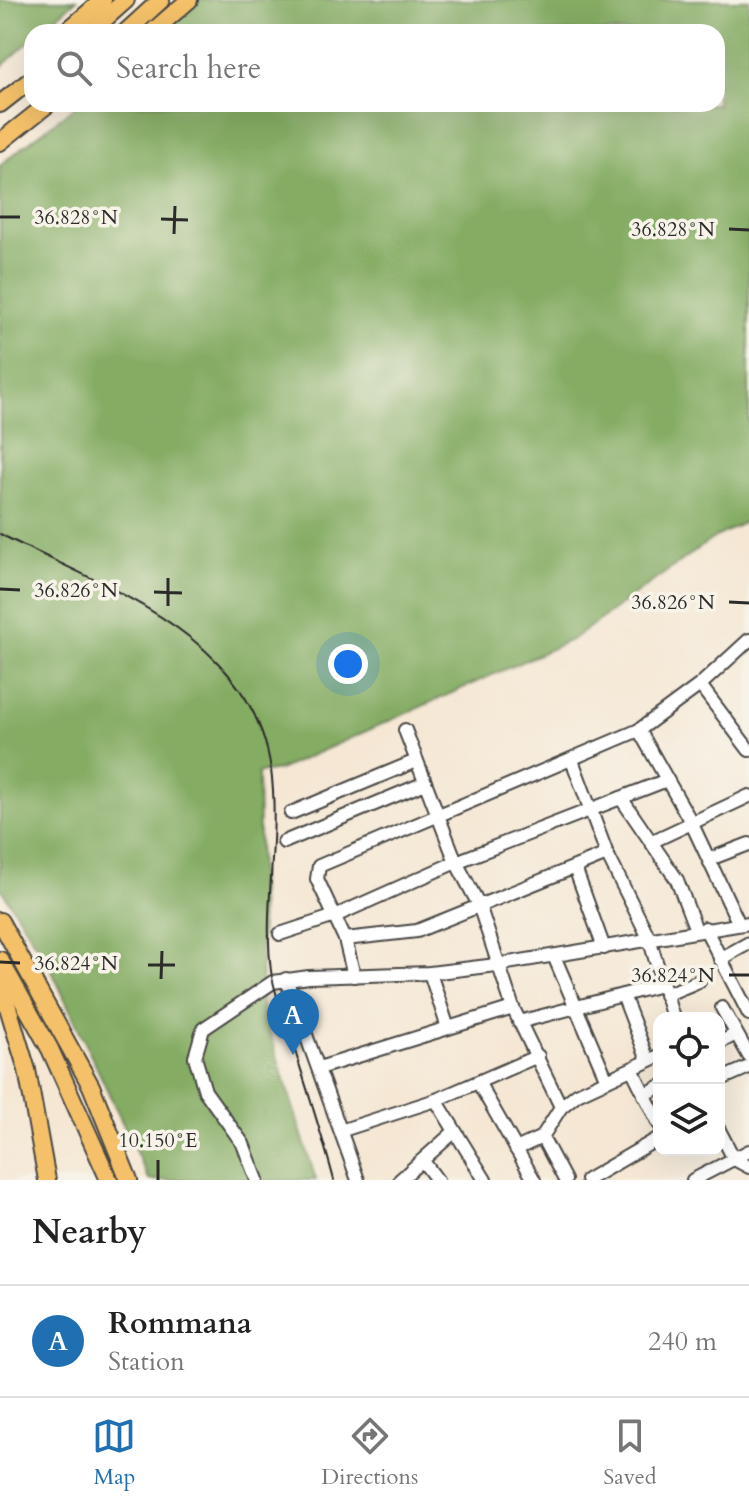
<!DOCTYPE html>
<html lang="en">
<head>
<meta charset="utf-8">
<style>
  :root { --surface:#fff; --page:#f2f2f2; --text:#222; --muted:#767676; --line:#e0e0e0; --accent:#1f6fb2 }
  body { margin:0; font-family:Cardo,serif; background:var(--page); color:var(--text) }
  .controls { position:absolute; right:24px; bottom:24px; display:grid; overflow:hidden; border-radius:16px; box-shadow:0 8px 32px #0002 }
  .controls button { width:72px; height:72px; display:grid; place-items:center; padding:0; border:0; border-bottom:2px solid var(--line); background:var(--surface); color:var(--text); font:40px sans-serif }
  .you { position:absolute; left:348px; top:664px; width:28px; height:28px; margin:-20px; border:6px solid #fff; border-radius:50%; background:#1a73e8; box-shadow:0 0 0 12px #1a73e833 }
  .badge { display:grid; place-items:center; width:52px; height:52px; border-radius:50%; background:var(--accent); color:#fff; font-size:26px; font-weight:700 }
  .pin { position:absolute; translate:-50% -66px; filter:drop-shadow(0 2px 4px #0008) }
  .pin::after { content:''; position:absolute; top:42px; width:28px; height:24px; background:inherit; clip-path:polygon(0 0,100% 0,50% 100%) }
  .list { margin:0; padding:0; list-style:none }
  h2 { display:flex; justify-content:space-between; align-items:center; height:104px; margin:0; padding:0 32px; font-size:34px }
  h2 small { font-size:26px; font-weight:400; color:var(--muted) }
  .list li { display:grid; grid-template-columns:52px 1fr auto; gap:24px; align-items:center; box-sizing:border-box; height:112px; padding:0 32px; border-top:2px solid var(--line) }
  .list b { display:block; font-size:30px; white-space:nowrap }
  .list p { margin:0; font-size:26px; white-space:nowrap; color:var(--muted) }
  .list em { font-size:26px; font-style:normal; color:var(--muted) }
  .icon { flex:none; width:44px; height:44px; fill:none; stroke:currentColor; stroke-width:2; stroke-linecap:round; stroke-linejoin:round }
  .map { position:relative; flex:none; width:749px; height:1180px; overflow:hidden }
  .search { position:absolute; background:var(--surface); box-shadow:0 8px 32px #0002; left:24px; right:24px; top:24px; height:88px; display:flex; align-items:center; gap:20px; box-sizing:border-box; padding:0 28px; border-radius:24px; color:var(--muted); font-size:30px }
  .sheet { height:216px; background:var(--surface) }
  nav { display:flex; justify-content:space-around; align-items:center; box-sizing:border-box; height:112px; border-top:2px solid var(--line); background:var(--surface); font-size:22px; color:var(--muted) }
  nav a { display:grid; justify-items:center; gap:4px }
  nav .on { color:var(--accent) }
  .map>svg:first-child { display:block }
  .forest { fill:#84ac64; stroke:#586c48; stroke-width:2 }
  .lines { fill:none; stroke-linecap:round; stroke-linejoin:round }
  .minor-casing { stroke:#494744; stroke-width:16 }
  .highway-casing { stroke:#494744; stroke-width:20 }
  .minor { stroke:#fff; stroke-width:12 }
  .highway { stroke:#f4c16a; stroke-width:16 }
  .tram { stroke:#2b2b2b; stroke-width:2 }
  .ticks { fill:none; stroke:#2b2b2b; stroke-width:3 }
  .ticks-label { font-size:20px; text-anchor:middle; fill:#2b2b2b; stroke:#f7f3e8; stroke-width:7; stroke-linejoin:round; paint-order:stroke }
</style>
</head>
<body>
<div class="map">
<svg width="749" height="1180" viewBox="0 0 749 1180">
  <rect width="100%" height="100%" fill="#f7f3e8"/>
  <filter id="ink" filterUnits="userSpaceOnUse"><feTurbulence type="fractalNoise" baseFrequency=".0125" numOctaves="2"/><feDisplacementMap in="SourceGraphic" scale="16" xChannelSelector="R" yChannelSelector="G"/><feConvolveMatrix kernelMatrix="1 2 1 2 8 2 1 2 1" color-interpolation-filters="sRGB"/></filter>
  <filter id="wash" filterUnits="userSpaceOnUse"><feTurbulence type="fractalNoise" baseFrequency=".006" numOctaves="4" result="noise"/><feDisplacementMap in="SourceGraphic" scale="32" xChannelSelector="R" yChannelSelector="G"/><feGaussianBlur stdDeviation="1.8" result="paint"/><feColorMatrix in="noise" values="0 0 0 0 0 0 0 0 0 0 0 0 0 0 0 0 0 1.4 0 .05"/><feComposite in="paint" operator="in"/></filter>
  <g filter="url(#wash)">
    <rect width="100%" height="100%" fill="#f5e7d4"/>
    <g class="forest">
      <polygon points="0,0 76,0 40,32 32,32 32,39 0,68"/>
      <polygon points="197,0 749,0 749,520 712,539 573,639 279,770 258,773 262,1008 316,1180 149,1180 51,969 0,887 0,165 78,104 717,104 717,32 161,32"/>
    </g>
  </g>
  <g filter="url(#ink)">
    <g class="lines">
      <defs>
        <g id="minor">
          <polyline points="700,685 749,750"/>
          <polyline points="405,730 456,862 479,905 513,1008 561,1107 542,1137 565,1180"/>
          <polyline points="639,730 691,822 739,924"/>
          <polyline points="572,760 607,854 649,938 673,1018"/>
          <polyline points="621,798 677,880 696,930"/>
          <polyline points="291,813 416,761"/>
          <polyline points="284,842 425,783"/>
          <polyline points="651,842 749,796"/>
          <polyline points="710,859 749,844"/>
          <polyline points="575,868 604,948"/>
          <polyline points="705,928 749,1014"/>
          <polyline points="280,934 335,916 456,862 667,780"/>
          <polyline points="345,939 417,931 607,854"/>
          <polyline points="554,956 607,1080"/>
          <polyline points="720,959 749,943"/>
          <polyline points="430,973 448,1028"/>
          <polyline points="354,976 345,939 317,879 319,866 639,730 700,685 749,640"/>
          <polyline points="286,979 358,1180"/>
          <polyline points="623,995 648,1060"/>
          <polyline points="665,995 699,981"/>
          <polyline points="722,1008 749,1056"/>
          <polyline points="519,1022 661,985"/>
          <polyline points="719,1043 736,1034"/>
          <polyline points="319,1068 513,1008"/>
          <polyline points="632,1069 659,1124"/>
          <polyline points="719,1080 749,1067"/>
          <polyline points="478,1082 534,1180"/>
          <polyline points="644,1095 659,1087"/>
          <polyline points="436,1100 485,1180"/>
          <polyline points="561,1107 577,1094 659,1056"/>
          <polyline points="343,1130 436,1100 538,1056"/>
          <polyline points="719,1130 734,1159 749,1167"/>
          <polyline points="516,1149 542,1137"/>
          <polyline points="423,1161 437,1180"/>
          <polyline points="257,1180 243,1144 205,1091 195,1057 203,1029 273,982 309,977 430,973 496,965 749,923"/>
          <polyline points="400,1180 454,1132"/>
          <polyline points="587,1180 659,1138"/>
          <polyline points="693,1180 749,1151"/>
        </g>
        <g id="highway">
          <polyline points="66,32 103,0"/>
          <polyline points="90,32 126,0"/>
          <polyline points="126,32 161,0"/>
          <polyline points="152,32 189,0"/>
          <polyline points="0,104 32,79"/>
          <polyline points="0,142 48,104"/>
          <polyline points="0,921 91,1086 129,1180"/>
          <polyline points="0,960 50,1049 109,1180"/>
          <polyline points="0,981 27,1070 47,1180"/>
        </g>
      </defs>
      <use href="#minor" class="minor-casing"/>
      <use href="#highway" class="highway-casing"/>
      <use href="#minor" class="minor"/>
      <use href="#highway" class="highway"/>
      <path class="tram" d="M0,534C105,588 253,635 271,770C280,836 263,905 271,971C274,992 283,1014 290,1035C305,1083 321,1131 334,1180"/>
    </g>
  </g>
  <path class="ticks" d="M0,217H20M161,219L188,220M729,229L749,230M174,234L175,206M0,589L20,590M154,592L182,593M729,602L749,603M168,606V578M0,962L20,963M148,965H175M729,975H749M161,979L162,951M158,1180V1160"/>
  <g class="ticks-label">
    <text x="76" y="224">36.828°N</text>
    <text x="673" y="236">36.828°N</text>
    <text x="76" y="597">36.826°N</text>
    <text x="673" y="609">36.826°N</text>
    <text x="76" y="970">36.824°N</text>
    <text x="673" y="982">36.824°N</text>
    <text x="158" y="1147">10.150°E</text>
  </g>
</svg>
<div class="controls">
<button><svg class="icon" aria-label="locate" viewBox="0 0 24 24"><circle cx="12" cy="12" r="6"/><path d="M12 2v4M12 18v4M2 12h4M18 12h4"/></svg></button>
<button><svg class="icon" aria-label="layers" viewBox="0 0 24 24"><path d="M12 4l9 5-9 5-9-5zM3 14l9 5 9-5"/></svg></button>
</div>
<div class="you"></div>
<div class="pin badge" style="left:293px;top:1055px">A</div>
<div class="search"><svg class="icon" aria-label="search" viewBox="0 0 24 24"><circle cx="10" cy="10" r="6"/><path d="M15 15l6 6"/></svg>Search here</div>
</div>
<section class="sheet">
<h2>Nearby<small></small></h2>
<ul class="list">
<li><span class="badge">A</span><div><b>Rommana</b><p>Station</p></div><em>240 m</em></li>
</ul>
</section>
<nav>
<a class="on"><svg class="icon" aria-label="map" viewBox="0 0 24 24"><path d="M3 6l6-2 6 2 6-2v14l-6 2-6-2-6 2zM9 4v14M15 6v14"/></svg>Map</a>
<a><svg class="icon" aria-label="directions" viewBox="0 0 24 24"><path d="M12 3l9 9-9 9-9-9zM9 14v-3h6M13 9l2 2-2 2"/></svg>Directions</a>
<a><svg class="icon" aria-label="saved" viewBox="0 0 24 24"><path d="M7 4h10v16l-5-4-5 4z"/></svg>Saved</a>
</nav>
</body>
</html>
